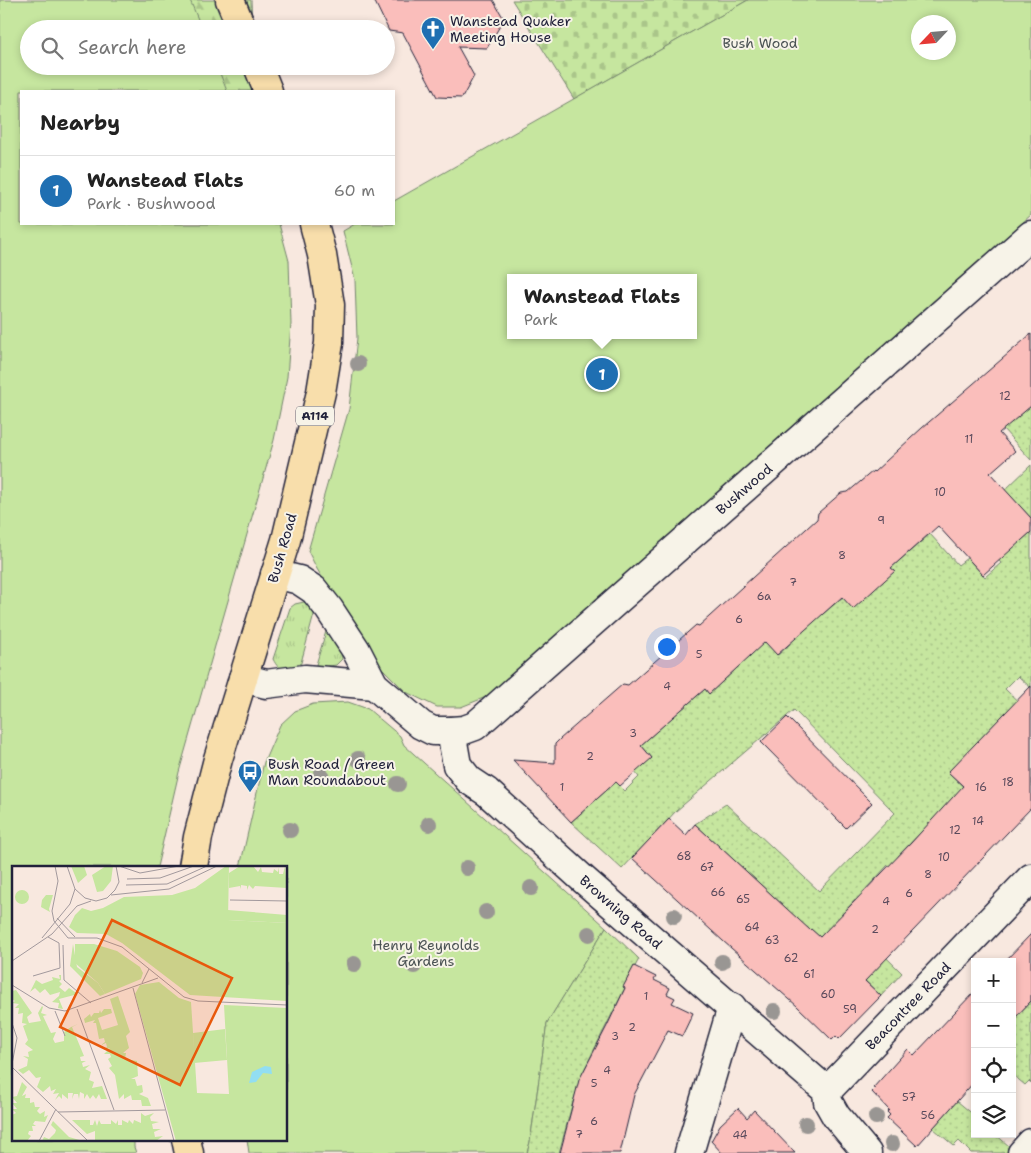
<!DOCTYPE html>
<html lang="en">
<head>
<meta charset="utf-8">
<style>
  :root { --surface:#fff; --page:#f2f2f2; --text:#222; --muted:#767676; --line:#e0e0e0; --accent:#1f6fb2 }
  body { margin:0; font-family:"Shantell Sans",sans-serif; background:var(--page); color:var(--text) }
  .controls { position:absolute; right:15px; bottom:15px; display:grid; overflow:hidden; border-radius:0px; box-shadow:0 2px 8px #0003 }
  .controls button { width:45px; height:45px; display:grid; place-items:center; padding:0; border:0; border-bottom:1px solid var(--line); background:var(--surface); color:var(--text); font:25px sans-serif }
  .compass { position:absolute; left:911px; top:15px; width:45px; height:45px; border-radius:50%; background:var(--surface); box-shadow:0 2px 8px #0003; rotate:244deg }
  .you { position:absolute; left:666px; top:646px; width:18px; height:18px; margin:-12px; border:4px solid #fff; border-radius:50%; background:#1a73e8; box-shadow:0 0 0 8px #1a73e833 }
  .badge { display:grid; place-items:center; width:32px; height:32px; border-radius:50%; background:var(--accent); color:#fff; font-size:16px; font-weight:700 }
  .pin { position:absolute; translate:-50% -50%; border:2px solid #fff; box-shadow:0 1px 5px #0006 }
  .popup { position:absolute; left:507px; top:274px; width:190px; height:65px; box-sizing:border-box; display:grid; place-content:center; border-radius:0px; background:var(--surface); filter:drop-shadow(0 1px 4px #0005); font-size:16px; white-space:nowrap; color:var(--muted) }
  .popup b { font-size:19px; color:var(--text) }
  .popup::after { content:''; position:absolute; left:50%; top:100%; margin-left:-10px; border:10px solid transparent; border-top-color:var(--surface) }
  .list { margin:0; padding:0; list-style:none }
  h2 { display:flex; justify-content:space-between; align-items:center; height:65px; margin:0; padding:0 20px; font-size:21px }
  h2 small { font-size:16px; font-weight:400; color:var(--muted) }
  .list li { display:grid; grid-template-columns:32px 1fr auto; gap:15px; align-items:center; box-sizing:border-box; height:70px; padding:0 20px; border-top:1px solid var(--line) }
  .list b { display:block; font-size:19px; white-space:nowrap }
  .list p { margin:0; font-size:16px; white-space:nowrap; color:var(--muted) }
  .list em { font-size:16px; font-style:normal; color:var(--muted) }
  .icon { flex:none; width:28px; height:28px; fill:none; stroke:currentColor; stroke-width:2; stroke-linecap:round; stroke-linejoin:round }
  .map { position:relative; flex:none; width:1031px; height:1153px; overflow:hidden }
  .search { position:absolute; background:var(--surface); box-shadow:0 2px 8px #0003; left:20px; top:20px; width:375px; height:55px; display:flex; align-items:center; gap:12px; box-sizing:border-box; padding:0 18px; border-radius:28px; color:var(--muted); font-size:19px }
  .panel { position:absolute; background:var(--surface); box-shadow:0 2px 8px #0003; left:20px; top:90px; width:375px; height:135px; border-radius:0px }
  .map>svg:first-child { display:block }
  .grass { fill:url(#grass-tufts); stroke:#74846d }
  .forest { fill:url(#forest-firs); stroke:#74846d }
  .cemetery { fill:url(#cemetery-stones); stroke:#74846d }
  .park { fill:#c6e69f; stroke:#74846d; fill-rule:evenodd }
  .garden { fill:url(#garden-dots); stroke:#74846d }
  .building { fill:#fabebb; stroke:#22223b }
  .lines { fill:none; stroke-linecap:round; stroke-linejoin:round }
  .minor-casing { stroke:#22223b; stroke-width:31 }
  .primary-casing { stroke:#22223b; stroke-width:31 }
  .minor { stroke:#f7f3e8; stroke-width:28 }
  .primary { stroke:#f8deab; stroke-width:28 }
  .tree { fill:#999693 }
  .labels { text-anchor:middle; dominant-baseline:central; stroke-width:4; stroke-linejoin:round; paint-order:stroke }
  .number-label { font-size:11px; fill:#58495b }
  .shield { fill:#f7f3e8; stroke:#62616f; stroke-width:1 }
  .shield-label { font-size:12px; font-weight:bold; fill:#22223b }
  .poi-label { font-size:14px; fill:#22223b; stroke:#f7f3e8; text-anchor:start }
  .park-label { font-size:14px; fill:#4b5354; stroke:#f7f3e8 }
  .street-label { font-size:14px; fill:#22223b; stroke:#f7f3e8 }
  .inset-road { fill:none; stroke:#a2999d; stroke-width:1 }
  .view { fill:#e8590c; fill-opacity:0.15; stroke:#e8590c; stroke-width:2.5 }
  .inset-edge { fill:none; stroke:#22223b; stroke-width:2.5 }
</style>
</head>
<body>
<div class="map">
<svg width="1031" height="1153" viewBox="0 0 1031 1153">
  <defs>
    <pattern id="grass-tufts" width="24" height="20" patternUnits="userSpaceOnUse" patternTransform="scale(1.25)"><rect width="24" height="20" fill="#c6e69f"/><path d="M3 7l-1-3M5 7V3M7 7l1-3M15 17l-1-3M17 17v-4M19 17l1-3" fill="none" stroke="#aac58a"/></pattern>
    <pattern id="forest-firs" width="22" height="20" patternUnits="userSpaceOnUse" patternTransform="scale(1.25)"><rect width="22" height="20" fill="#c6e69f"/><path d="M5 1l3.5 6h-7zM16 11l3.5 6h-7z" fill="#aac58a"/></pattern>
    <pattern id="cemetery-stones" width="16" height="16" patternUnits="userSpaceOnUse" patternTransform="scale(1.25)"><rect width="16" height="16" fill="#c6e69f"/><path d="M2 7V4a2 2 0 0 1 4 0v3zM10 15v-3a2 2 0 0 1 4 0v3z" fill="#aac58a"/></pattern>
    <pattern id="garden-dots" width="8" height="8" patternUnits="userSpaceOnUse" patternTransform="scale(1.25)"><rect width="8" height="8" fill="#c6e69f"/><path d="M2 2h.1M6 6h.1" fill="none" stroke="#aac58a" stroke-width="1.8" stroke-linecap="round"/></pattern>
  </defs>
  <rect width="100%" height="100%" fill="#f8e8df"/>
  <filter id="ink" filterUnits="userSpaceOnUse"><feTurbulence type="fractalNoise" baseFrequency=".02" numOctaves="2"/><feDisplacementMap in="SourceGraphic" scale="10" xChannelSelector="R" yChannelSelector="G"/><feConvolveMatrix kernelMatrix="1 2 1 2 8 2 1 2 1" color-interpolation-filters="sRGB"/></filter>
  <g filter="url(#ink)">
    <g class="grass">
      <path d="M304,602L310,606L315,611L299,670C285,671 280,673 273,659L290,608L295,604Z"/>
      <polygon points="327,628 341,650 342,659 336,665 315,668"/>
    </g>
    <g class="forest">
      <polygon points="120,0 251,0 252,29 137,29"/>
      <polygon points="159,66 254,66 256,90 251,91 189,91"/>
    </g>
    <polygon class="cemetery" points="512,0 748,0 574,99"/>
    <g class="park">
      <polygon points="0,0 190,0 202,29 29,29 29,66 217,66 227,91 21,91 21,224 279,224 289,261 291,324 287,377 274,440 179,772 157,867 14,867 14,1139 134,1139 134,1147 136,1153 0,1153"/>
      <path d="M748,0H1031V215L486,697L461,707H437L406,692L379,665L360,640L317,569L308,551L349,409L357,338L355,280L343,231L355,224H394V201ZM918,22H948V52H918ZM511,278H693V335H511Z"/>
      <polygon points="348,702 368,709 400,736 404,745 606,927 547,1023 530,1142 527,1153 249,1153 247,1139 286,1139 286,867 240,867 264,762 280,725 295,711 313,704"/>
    </g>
    <g class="garden">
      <polygon points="1031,406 1031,460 1003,429"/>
      <polygon points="1031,465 1031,518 1005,490"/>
      <polygon points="1031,532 1031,688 1018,676 1005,689 1031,714 1010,708 982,737 1014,767 975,745 948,772 980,803 923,830 898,856 906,881 888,865 863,892 880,910 873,918 855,900 842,914 902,973 881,996 811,929 795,946 786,908 695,824 726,804 819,891 895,813 794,710 676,811 622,869 571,822 616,782 625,791 639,777 625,760 652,758 641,745 705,689 709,694 736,669 761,628 770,647 778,655 790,644 770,624 817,607 823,614 843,597 894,571 891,568 930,534 958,565 967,558 985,577 1001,563 983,543 1023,539"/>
      <polygon points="606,927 639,959 624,987 625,988 583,1072 573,1102 559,1153 527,1153 530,1142 547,1023"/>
      <polygon points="1031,995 1031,1083 1029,1081 1025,1085 1013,1075 1012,1076 1012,1021 1031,1001"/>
      <polygon points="957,1101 975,1116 975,1134 995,1134 1016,1152 1015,1153 971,1153 959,1141 954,1146 933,1128"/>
    </g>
    <g class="building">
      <polygon points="374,0 493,0 504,19 487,48 458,47 474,76 462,98 437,97 403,33 389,31"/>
      <polygon points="1031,334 1031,406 999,433 1015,451 990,473 1031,518 1031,532 983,575 938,526 891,568 895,571 853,609 842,597 777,655 765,642 709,694 705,689 641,745 652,758 620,786 616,782 571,822 513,760 555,763 555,744 560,739 623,684 628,685 696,625 699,626 817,519 818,513 841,493 848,492 873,471 874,472 922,428"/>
      <polygon points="1031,686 1031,808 865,981 881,996 839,1039 836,1036 832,1040 797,1006 723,941 632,858 669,819 686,835 695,824 786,908 810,930 811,929 820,937 911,843 963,786 948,772"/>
      <polygon points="787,717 872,803 846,828 761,742"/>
      <polygon points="1031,934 1031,1001 1012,1021 1012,962 1004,962"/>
      <polygon points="634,966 656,977 654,980 670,988 667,994 675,998 672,1003 693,1013 682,1036 668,1030 634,1095 620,1153 560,1153 579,1080 607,1026 625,988 623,987"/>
      <polygon points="975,991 975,1081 917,1146 887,1118 890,1115 887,1112 889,1110 872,1092 875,1089 873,1088 908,1049 914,1055"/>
      <polygon points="738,1108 747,1118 754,1110 795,1153 722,1153 711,1141 720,1125"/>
    </g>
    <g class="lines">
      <defs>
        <g id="minor">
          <polyline points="275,574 299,580 314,590 329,609 356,650 374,685 421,725 433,731 451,731 464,730 475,726 1031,235"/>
          <polyline points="243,678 266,684 305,679 374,685"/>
          <polyline points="451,731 457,765 469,780 487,792 584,880 827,1091 828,1102 836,1116 867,1153"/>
          <polyline points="827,1091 1031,878"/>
          <polyline points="689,1153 732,1007"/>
          <polyline points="1022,1153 1031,1143"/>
        </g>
        <g id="primary">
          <polyline points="230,0 242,29"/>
          <polyline points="258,66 268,91"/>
          <polyline points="193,867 198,837 218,759 286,540 321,392 329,343 330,305 322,255 314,224"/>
          <polyline points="186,1139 189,1153"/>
        </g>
      </defs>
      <use href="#minor" class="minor-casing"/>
      <use href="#primary" class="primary-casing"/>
      <use href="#minor" class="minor"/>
      <use href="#primary" class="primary"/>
    </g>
    <g class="tree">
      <circle cx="358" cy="364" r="8"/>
      <circle cx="358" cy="759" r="8"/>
      <circle cx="321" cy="775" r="8"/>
      <circle cx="398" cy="784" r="8"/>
      <circle cx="429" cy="824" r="8"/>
      <circle cx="290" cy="830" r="8"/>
      <circle cx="467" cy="868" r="8"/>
      <circle cx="531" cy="888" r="8"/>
      <circle cx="486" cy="912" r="8"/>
      <circle cx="674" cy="916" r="8"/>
      <circle cx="589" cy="934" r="8"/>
      <circle cx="722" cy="962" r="8"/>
      <circle cx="354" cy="964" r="8"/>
      <circle cx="414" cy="966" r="8"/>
      <circle cx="774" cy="1011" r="8"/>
      <circle cx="876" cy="1117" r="8"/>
      <circle cx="806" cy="1124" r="8"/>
      <circle cx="892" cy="1144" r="8"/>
    </g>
  </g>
  <defs>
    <symbol id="church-pin" viewBox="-11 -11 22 30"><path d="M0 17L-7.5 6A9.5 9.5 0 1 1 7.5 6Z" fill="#1f6fb2" stroke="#f7f3e8"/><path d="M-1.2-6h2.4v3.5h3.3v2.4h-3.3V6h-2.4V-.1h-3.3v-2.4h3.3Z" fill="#fff"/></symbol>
    <symbol id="bus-pin" viewBox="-11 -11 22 30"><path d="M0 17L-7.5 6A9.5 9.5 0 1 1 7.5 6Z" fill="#1f6fb2" stroke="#f7f3e8"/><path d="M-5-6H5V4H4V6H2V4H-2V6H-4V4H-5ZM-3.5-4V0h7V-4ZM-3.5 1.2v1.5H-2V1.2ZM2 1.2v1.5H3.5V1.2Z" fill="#fff"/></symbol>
  </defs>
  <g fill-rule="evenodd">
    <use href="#church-pin" x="419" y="15" width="28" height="38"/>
    <use href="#bus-pin" x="236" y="758" width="28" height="38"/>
  </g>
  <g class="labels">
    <g class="number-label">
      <text x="1005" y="396">12</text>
      <text x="969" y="439">11</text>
      <text x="940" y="492">10</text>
      <text x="881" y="520">9</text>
      <text x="842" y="555">8</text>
      <text x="793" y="582">7</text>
      <text x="764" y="596">6a</text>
      <text x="739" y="619">6</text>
      <text x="699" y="654">5</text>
      <text x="667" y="686">4</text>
      <text x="633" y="733">3</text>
      <text x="590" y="756">2</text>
      <text x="1008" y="782">18</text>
      <text x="562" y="787">1</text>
      <text x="981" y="787">16</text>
      <text x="978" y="821">14</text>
      <text x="955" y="830">12</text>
      <text x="684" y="856">68</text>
      <text x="944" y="857">10</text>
      <text x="707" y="867">67</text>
      <text x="928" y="874">8</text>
      <text x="718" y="892">66</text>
      <text x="909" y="893">6</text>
      <text x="743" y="899">65</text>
      <text x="886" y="901">4</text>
      <text x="752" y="927">64</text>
      <text x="875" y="929">2</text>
      <text x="772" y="940">63</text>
      <text x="791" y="958">62</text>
      <text x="809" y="974">61</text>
      <text x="828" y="994">60</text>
      <text x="646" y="996">1</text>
      <text x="850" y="1009">59</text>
      <text x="632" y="1027">2</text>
      <text x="615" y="1036">3</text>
      <text x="607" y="1070">4</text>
      <text x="594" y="1083">5</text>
      <text x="909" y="1097">57</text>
      <text x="928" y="1115">56</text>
      <text x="594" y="1121">6</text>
      <text x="579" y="1134">7</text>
      <text x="740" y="1135">44</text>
    </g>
    <rect class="shield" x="296" y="406.5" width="38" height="19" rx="4"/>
    <g class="shield-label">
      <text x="315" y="416">A114</text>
    </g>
    <g class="poi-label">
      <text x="450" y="21">Wanstead Quaker<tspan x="450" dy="16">Meeting House</tspan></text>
      <text x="268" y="764">Bush Road / Green<tspan x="268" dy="16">Man Roundabout</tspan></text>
    </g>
    <g class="park-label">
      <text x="760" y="43">Bush Wood</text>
      <text x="426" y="945">Henry Reynolds<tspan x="426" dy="16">Gardens</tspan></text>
    </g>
    <g class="street-label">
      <text transform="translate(744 489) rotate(-41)">Bushwood</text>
      <text transform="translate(282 548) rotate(-74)">Bush Road</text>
      <text transform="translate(621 912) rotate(41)">Browning Road</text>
      <text transform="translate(908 1006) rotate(-46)">Beacontree Road</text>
    </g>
  </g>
  <g transform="translate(12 866)">
    <rect width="275" height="275" fill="#f8e8df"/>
    <path d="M59,0H72L75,9L66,17ZM94,0H101L99,15L91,25L85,26L80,9ZM3 31a7 7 0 1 1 14 0a7 7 0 1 1-14 0ZM41,29L37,43L38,46L29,41L30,34L34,29Z" fill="#c6e69f"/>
    <path d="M213,163L215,194L182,197L181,167Z" fill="#c6e69f"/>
    <path d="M214,0H217L216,54L275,57V135L178,129L110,77L94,68L65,67L57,61L63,49L70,42L79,45L91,42L112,31L160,29L183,22ZM63,78H82L105,85L128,101L131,107L129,113L93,128L86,117L63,97ZM147,116L167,132L179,136L185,227L217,228L212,139L275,142V275H164L123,128L128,119Z" fill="#c6e69f"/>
    <path d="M228,0H241L246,6L249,1L250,6L261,7L262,3L266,6L267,1V8H271L273,0L275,22L243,20L241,23L237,19L235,24V20L229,19V23L228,20L217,22V7ZM216,44L275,49V57L216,54ZM61,78L65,101L86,117L93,128L88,130L58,100ZM47,109H49V114L47,115L50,118L47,121L53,126L57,122L66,128L47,133L51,143L46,142L47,137L40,136L47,130L48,126L38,129L33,123L28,127L23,122L18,126L24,114L30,118L41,114L40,111L48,113ZM4,124L20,147L15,151L17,157L29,155L26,147L30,140L31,141L29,147L35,149L31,150L39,167L44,166L41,173L43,177L52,175V166L59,161L66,158L60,161L72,190L68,191L69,195H74L70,197L71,201L78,199L73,203L79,206L77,214L82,216L80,222L90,220L95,233H89L87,228L84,233L81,229L78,233L75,228L72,233V228L68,226L67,233L66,228H62L60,233L61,227H56V233L50,228V233L47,230L43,234L47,227L41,228L44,223L39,225L38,220L31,226L25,221L29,211L24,212L17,204L11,208L6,204L15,200L16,193L11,190L17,191L16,186L21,184L13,178L16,174L11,160L15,158L10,157L11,147L6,148L7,142H3L7,138L0,137L3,135L0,133V125ZM106,130L116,160L113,161L116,160L118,166L114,170L117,182L111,187H114L113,193L125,195L126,210L119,213H123L125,220L130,219L131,226L127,228L136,232L139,240H130L129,234H120L119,229L112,233V228L107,233L103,209L97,202L100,200L96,193L99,191L98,188H92L98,182L91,184L95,181L94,177L89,179L93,176L92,172L87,173L84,157H81L83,154L73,157L72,153L78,148L79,151L82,147H87L88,144L89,147L92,143H99L100,147L86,152L90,164L106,159L98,133ZM10,216L15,221L10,230L14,228L13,232H18V237L22,236L23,241H28L25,245L28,248L33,245L32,251L36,249L33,256L23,255L21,258L24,260H20L21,265H17L16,268L19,270L15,275H0V249L4,247L0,243H5L0,237H5L0,231L5,230ZM129,247L133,250L142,247L138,251L139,255L147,256L140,258L141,263H149L142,266L143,271L151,270L144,275H83V265L75,268L60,254H78V259H81L83,254L85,260L87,254L89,258H99V254L104,258L106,254V259H110V254L116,257L117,254L121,258L122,254L129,257ZM41,255L57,271L71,275H30L32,271L37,273L43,267L44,264L39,259Z" fill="#c6e69f"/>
    <path d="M253,200L259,201L260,208L251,207L244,216L237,217L240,206Z" fill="#92def2"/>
    <path class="inset-road" d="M55,0L63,23L73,32L84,35L95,32L103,24L107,16L104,0M107,0L128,7L167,0M115,13L148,12L182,0M114,19L155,18L195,0M99,29L157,23L205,0M218,34L275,35M45,52L63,71M42,55L40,45L46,15L43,0M42,55L56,72H85L110,81L172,131L186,135L275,139M30,72L58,38L63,23M51,79L52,114L79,137M0,95L40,68L65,40L79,35M21,110L48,102L47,77L36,71M130,117L137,103M0,119L37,142L53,145L146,112M121,122L162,275M65,143L102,244M43,145L53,170M0,157L5,172L0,198M0,201L76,275M46,246L153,244M27,275L44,243"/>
    <path class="view" d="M100,54L220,112L168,219L48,161Z"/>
    <rect width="275" height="275" class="inset-edge"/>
  </g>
</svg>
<div class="controls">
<button>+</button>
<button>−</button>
<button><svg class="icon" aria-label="locate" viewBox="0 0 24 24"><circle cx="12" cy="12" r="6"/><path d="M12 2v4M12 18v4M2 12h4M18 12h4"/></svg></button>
<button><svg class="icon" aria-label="layers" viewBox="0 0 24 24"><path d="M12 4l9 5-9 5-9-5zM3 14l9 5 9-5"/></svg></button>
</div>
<svg class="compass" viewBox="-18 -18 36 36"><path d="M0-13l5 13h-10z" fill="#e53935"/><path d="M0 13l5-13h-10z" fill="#767676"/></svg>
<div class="you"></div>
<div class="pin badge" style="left:602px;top:374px">1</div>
<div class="popup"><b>Wanstead Flats</b>Park</div>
<div class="search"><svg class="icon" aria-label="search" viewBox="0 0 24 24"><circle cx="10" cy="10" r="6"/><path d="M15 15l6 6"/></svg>Search here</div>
<section class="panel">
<h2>Nearby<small></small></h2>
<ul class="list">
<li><span class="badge">1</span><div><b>Wanstead Flats</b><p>Park · Bushwood</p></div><em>60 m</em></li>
</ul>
</section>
</div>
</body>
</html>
